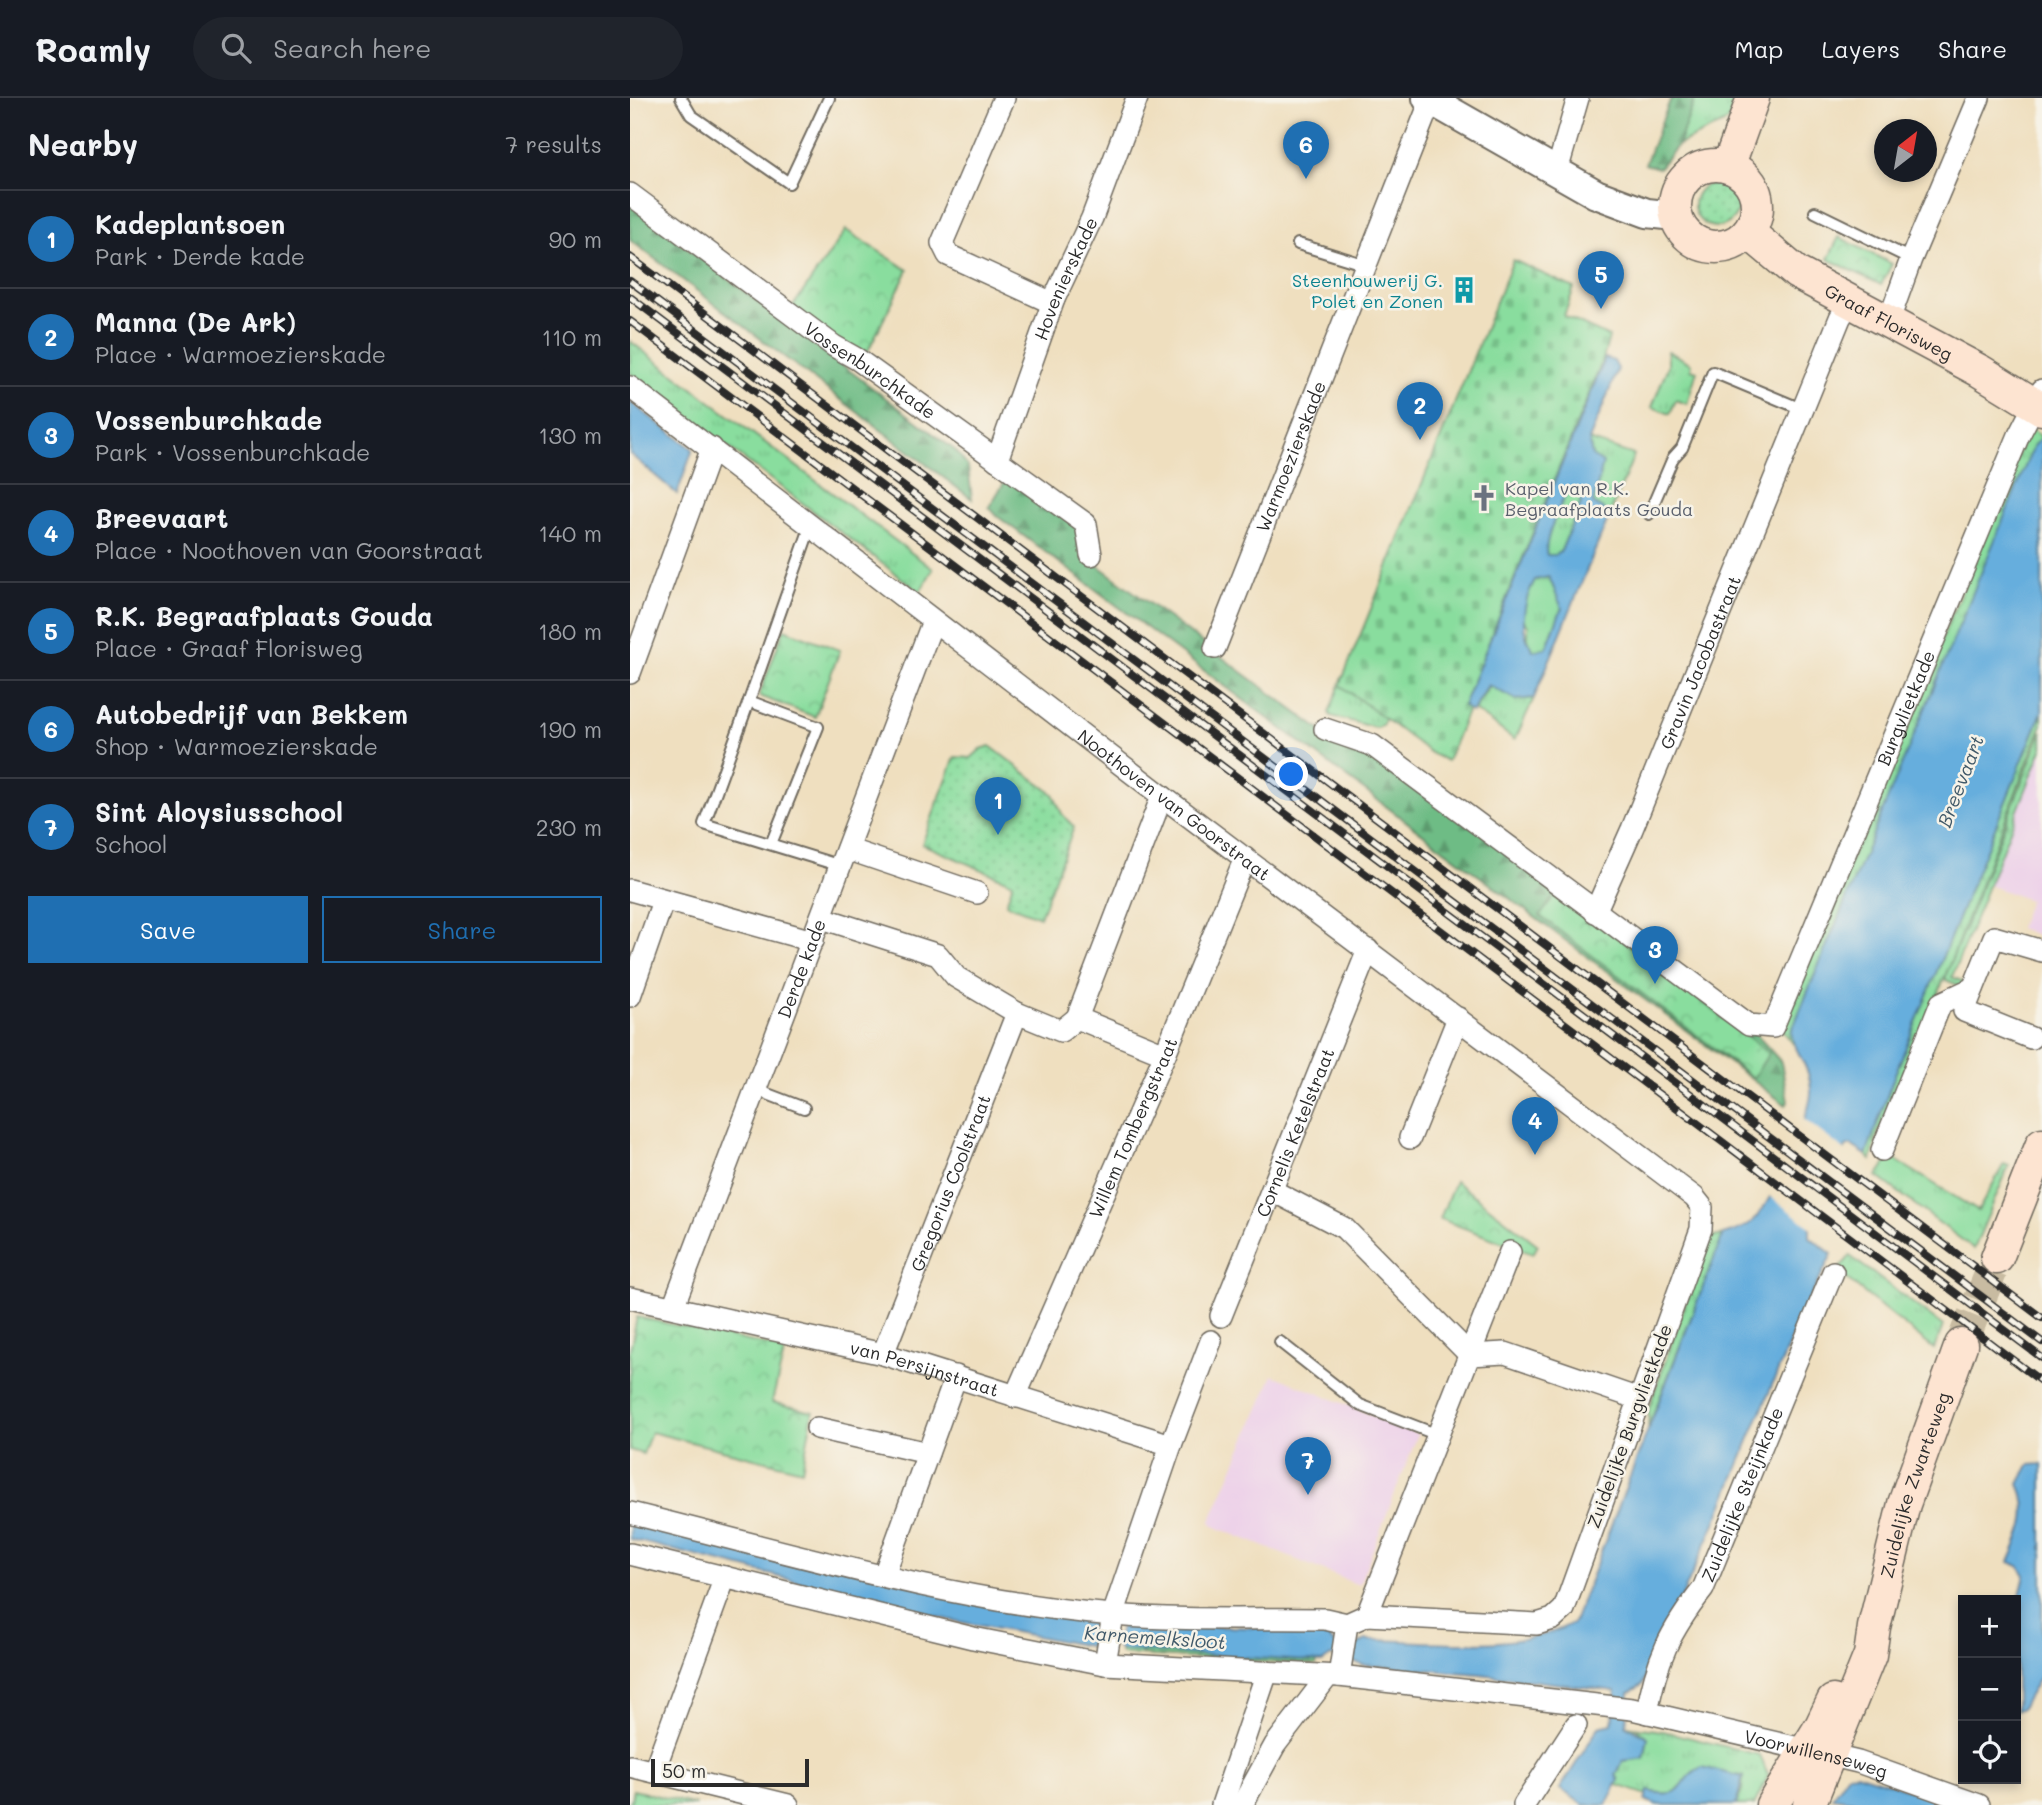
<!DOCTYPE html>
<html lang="en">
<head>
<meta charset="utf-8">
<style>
  :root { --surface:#171b24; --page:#20242c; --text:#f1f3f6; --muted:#9ea1a6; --line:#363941; --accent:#1f6fb2 }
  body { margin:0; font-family:Mali,sans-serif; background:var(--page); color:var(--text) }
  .controls { position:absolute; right:21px; bottom:21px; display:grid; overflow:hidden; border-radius:0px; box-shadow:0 4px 10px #0003 }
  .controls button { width:63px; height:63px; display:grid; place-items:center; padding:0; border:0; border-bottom:2px solid var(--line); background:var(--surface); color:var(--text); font:35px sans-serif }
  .compass { position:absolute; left:1244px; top:21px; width:63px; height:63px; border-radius:50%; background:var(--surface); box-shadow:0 4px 10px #0003; rotate:31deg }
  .scale { position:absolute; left:21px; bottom:18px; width:158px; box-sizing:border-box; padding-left:7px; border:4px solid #2b2b2b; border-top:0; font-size:19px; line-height:24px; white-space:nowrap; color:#2b2b2b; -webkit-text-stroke:5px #f7f3e8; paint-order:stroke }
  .you { position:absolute; left:662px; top:677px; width:24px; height:24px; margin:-18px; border:5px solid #fff; border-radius:50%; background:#1a73e8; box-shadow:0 0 0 10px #1a73e833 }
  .badge { display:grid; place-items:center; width:46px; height:46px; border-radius:50%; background:var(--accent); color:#fff; font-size:23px; font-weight:700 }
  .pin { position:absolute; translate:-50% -58px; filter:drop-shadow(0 2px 4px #0008) }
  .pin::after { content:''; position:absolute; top:37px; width:24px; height:21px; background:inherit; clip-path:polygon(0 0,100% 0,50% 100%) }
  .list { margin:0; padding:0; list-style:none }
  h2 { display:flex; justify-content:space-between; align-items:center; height:91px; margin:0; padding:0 28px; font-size:30px }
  h2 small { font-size:23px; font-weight:400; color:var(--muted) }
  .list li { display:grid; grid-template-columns:46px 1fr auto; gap:21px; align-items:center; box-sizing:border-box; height:98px; padding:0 28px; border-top:2px solid var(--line) }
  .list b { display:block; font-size:26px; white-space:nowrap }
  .list p { margin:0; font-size:23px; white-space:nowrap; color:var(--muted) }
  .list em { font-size:23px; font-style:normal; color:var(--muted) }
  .actions { display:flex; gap:14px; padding:21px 28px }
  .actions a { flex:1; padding:16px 0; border:2px solid var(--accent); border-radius:0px; text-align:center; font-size:24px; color:var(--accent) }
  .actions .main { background:var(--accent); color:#fff }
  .icon { flex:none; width:38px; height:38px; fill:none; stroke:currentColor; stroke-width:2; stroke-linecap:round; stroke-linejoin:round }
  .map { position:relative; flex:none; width:1412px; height:1707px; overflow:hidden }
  header { display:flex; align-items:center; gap:42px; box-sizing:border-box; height:98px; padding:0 35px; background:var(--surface); border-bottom:2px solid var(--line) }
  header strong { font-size:33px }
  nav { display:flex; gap:38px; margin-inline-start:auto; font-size:24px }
  .search { width:490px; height:63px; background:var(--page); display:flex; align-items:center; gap:18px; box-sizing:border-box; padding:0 24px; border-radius:38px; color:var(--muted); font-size:26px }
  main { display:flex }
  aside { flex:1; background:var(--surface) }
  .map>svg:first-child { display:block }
  .built { fill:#edd1e9 }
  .grass { fill:url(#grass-tufts); stroke:#5a8464; stroke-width:2 }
  .forest { fill:url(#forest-firs); stroke:#4c7458; stroke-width:2 }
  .cemetery { fill:url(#cemetery-stones); stroke:#5a8464; stroke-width:2 }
  .park { fill:url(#park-crowns); stroke:#5a8464; stroke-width:2 }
  .garden { fill:url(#garden-dots); stroke:#5a8464; stroke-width:2 }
  .water { fill:#66aedd; stroke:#486c84; stroke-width:2; fill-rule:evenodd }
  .pier { fill:#efdfbf }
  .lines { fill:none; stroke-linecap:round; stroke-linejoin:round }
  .secondary-tunnel { stroke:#c8bba1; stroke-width:32; stroke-dasharray:32 16; stroke-linecap:butt }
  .service-casing { stroke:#706a5f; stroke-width:14 }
  .minor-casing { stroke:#706a5f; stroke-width:24 }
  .tertiary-casing { stroke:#706a5f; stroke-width:32 }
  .secondary-casing { stroke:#706a5f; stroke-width:35 }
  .service { stroke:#fff; stroke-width:10 }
  .minor { stroke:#fff; stroke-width:21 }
  .tertiary { stroke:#fff; stroke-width:28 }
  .secondary { stroke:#fde4d1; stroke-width:32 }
  .rail-casing { stroke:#2b2b2b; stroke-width:8 }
  .rail { stroke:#f7f3e8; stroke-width:5; stroke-dasharray:16; stroke-linecap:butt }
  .labels { text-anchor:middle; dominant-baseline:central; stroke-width:5; stroke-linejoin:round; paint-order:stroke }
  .street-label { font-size:18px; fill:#2b2b2b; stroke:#f7f3e8 }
  .culture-label { font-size:18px; fill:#0d838f; stroke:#f7f3e8; text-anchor:end }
  .worship-label { font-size:18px; fill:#5b616d; stroke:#f7f3e8; text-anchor:start }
  .water-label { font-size:19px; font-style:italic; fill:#405969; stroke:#f7f3e8 }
</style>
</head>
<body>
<header>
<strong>Roamly</strong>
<div class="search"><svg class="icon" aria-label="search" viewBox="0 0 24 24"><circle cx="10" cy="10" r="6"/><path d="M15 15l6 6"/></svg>Search here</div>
<nav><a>Map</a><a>Layers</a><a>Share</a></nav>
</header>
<main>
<aside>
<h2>Nearby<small>7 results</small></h2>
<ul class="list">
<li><span class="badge">1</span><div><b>Kadeplantsoen</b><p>Park · Derde kade</p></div><em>90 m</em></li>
<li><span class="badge">2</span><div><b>Manna (De Ark)</b><p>Place · Warmoezierskade</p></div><em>110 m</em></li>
<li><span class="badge">3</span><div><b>Vossenburchkade</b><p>Park · Vossenburchkade</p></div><em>130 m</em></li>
<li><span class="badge">4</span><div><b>Breevaart</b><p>Place · Noothoven van Goorstraat</p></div><em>140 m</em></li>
<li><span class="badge">5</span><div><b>R.K. Begraafplaats Gouda</b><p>Place · Graaf Florisweg</p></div><em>180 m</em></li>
<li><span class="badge">6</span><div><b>Autobedrijf van Bekkem</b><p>Shop · Warmoezierskade</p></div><em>190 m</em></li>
<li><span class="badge">7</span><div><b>Sint Aloysiusschool</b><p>School</p></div><em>230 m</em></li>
</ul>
<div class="actions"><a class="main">Save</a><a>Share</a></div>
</aside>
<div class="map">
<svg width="1412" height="1707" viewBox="0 0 1412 1707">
  <defs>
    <pattern id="grass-tufts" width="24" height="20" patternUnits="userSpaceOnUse" patternTransform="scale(1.75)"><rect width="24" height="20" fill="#89dd9e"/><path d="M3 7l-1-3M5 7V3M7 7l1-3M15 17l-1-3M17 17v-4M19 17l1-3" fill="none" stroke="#76be88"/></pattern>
    <pattern id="forest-firs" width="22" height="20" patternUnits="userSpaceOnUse" patternTransform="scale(1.75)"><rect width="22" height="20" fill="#6ebc85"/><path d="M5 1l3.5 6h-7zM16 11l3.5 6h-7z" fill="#5b996d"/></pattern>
    <pattern id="cemetery-stones" width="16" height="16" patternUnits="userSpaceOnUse" patternTransform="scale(1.75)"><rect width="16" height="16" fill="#89dd9e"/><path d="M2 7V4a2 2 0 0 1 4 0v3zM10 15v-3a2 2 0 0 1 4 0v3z" fill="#76be88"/></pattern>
    <pattern id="park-crowns" width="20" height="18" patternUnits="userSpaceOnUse" patternTransform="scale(1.75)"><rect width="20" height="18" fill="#89dd9e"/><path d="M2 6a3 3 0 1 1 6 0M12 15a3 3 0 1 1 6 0" fill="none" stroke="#76be88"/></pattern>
    <pattern id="garden-dots" width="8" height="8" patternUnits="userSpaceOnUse" patternTransform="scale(1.75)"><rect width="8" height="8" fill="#89dd9e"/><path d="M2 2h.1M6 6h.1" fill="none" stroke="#76be88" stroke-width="1.8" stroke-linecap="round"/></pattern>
  </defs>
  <rect width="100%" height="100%" fill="#f7f3e8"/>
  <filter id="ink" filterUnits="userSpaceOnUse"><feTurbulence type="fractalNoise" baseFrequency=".0143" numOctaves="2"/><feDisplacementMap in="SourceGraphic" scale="14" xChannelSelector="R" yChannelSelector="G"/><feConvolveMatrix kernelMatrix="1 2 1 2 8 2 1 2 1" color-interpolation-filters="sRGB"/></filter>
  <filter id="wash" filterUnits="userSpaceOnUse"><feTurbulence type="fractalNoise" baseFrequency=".00686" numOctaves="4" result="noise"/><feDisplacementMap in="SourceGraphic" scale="28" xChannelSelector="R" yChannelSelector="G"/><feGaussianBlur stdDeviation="1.57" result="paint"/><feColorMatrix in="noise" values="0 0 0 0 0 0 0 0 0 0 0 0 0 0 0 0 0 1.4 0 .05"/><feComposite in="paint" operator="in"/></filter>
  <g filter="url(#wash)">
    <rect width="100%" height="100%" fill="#efdfbf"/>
    <g class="built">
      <polygon points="1412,651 1412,839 1389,830 1399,802 1358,787"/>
      <polygon points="643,1277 788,1336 729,1487 588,1430 580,1424"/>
    </g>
    <g class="grass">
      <polygon points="1065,0 1108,0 1098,23 1048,47"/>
      <polygon points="0,243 303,471 290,494 0,275"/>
      <polygon points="1038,253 1062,266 1061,271 1067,273 1057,306 1046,302 1040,316 1022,309 1038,268"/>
      <polygon points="1399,330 1412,339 1404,347 1163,944 1172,957 1151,930"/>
      <polygon points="959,342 1004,357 980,416 963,406 967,387"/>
      <path d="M948,392L951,404L931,453L925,457H917C912,445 931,404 938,393Z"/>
      <polygon points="919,479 932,509 916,550 904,553 898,546 898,528 893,521 894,501 905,482"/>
      <polygon points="713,579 766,599 752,627 746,630 701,618 699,615"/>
      <polygon points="861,586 886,602 904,600 885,642 844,612"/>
      <polygon points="1412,614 1412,626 1305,904 1248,1035 1241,1062 1236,1057 1265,976"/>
      <polygon points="1412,633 1412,651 1322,879 1338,886 1335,890 1316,882 1316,877"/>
      <polygon points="1261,1059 1348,1113 1374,1066 1379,1068 1344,1151 1247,1078"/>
      <polygon points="1093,1137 1018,1330 1019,1310 1078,1140"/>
      <polygon points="1220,1158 1313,1228 1304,1251 1212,1177 1210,1170"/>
      <polygon points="490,1552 687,1564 686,1567 491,1556"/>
      <path d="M996,1628L1033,1633L1130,1657L1138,1678L1124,1707H1106L1112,1692L1113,1678L1063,1674C1046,1695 1045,1699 1018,1693L1017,1697L987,1687L989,1682L986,1677L993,1663L1014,1660L1018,1640L1006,1630Z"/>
    </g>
    <g class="forest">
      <polygon points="1041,0 1065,0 1048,47 1029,70 1015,66"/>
      <polygon points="0,107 326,353 338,369 342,401 0,142"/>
      <polygon points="379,377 451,431 455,458 708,645 736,650 1126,936 1151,964 1158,1003 1156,1007 367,418 359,409"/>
    </g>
    <polygon class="cemetery" points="883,162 944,190 934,218 979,239 973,261 833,608 838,611 817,663 802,656 710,587"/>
    <g class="park">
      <polygon points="216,132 278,172 232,265 161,211"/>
      <polygon points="1209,139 1262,166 1251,187 1198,161"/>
      <polygon points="154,531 210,552 185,619 129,598"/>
      <polygon points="928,793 1139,955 1123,980 910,818"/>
      <polygon points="825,1083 908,1147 903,1156 810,1121"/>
      <polygon points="7,1219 155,1251 142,1304 183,1314 172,1372 21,1334 13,1356 0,1352 0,1252"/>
      <polygon points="3,1692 66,1707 0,1707"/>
    </g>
    <g class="garden">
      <circle cx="1086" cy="107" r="22"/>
      <polygon points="360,648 423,696 432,716 444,729 410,819 376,806 383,785 292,746 325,659 341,660 351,651"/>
    </g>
    <g class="water">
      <path d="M975,260L984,263L988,271L959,342L962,358L973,365L963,405L980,416L904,600L886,602L858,587L842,614L833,608ZM948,392L951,405L931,453L925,457H917C912,446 931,404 938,393ZM919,479L932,510C926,523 923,536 916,550L904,553C888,534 893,503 905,482Z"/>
      <polygon points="0,304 63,351 47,396 0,356"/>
      <path d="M1412,339V614L1265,976L1236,1057L1221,1047L1216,1049L1180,1129V1139L1202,1156L1169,1222L1085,1425L1012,1587L999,1595L996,1628L1018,1639L1014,1660L993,1663L986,1677L989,1682L976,1707H954L930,1691L969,1629L982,1626L986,1593L850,1576L733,1567L701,1558L692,1564L490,1552L485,1547L492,1526L634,1530L699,1539L703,1545L726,1548L736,1542C797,1542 891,1556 944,1524L1093,1137C1104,1134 1114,1130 1123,1123C1140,1108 1180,1018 1181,995C1182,969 1164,955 1161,934L1404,347Z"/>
      <path d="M1412,1366V1575L1392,1610L1386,1613V1513L1395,1477L1389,1468L1379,1464C1391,1437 1402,1414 1389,1386L1399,1367Z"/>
      <polygon points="0,1423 472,1524 469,1550 320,1522 0,1441"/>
      <path d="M1072,1669L1113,1679L1106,1707H1028L1015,1702L1018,1693C1061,1703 1044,1681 1072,1669Z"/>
      <polygon points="1226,1675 1327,1707 1250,1707 1202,1699 1218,1676"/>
    </g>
    <polygon class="pier" points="1171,1019 1217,1054 1183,1131 1138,1097"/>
  </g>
  <g filter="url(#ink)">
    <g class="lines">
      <polyline class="secondary-tunnel" points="1331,1247 1367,1160"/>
      <defs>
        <g id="service">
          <polyline points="51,0 61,17 159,85 199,0"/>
          <polyline points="1185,114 1281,161"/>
          <polyline points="668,146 736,167"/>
          <polyline points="1019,416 1043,360 1052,350 1083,274 1174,312"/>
          <polyline points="119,603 181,427"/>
          <polyline points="141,746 188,629 119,603 74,726 211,768"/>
          <polyline points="127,992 174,1010"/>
          <polyline points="650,1244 730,1307 808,1337"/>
        </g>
        <g id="minor">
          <polyline points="374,0 312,145 318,157 418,203 424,201"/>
          <polyline points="927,73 948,0"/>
          <path id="s1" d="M0,96L204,248L227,261L456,426L461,457"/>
          <polyline points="1258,225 1281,161 1349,0"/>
          <path id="s2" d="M0,289L532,698L1064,1099L1072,1109L1071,1131L934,1511L923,1521L907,1526L737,1517L717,1526L695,1521C625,1520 553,1523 483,1517C324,1504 155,1453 0,1415"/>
          <path id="s3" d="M367,362L424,201L462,120L507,0"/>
          <path id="s4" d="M585,550L801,2"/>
          <polyline points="0,575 82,350"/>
          <path id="s5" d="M695,631L742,647L1119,927L1143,929L1389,337L1412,292"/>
          <polyline points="217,751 347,795"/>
          <polyline points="0,792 183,843"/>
          <path id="s6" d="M965,814L1002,731L1210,220L1219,205"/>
          <polyline points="192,820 308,857 326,879 387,915 431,933 447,920 535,956"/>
          <polyline points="0,898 33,803"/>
          <polyline points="447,920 532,698"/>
          <polyline points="1401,940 1334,913 1364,839 1412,853"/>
          <polyline points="780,1040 828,920"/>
          <polyline points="1252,1052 1311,905 1343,890"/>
          <polyline points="643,1093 714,1130 840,1257 875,1255 1009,1301"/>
          <path id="s7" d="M0,1200L253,1256L541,1347"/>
          <path id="s8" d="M43,1209L303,523"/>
          <path id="s9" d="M591,1218L738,852"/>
          <path id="s10" d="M253,1256L387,915"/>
          <path id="s11" d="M385,1299L535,956L615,760"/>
          <polyline points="187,1330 298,1355"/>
          <path id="s12" d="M0,1456L343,1540L475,1566L709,1578L1002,1611L1228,1664L1349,1707"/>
          <polyline points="254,1477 326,1278"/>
          <polyline points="737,1517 880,1154"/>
          <polyline points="475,1566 483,1517 541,1347 581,1243"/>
          <polyline points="709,1578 717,1526"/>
          <path id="s13" d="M1017,1615C1026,1562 1040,1533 1073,1491L1203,1174"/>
          <polyline points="0,1668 158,1707"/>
          <polyline points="24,1673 95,1479"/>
          <polyline points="592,1707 637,1574"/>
          <polyline points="612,1707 645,1647 698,1578"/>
          <polyline points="894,1707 946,1627"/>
        </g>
        <polyline id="tertiary" points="797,0 966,96 1017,115 1046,118"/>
        <g id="secondary">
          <circle cx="1086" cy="108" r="41"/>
          <polyline points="1098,69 1123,0"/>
          <path id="s14" d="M1118,134L1167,175L1350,273L1412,311"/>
          <polyline points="1367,1160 1412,1046"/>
          <polyline points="1142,1707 1191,1628 1203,1603"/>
          <path id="s15" d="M1179,1707L1240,1557L1244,1529L1274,1406L1331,1247"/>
        </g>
      </defs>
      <use href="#service" class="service-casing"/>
      <use href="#minor" class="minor-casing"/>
      <use href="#tertiary" class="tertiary-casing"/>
      <use href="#secondary" class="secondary-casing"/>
      <use href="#service" class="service"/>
      <use href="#minor" class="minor"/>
      <use href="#tertiary" class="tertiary"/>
      <use href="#secondary" class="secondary"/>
      <defs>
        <g id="rail">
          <polyline points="0,159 1412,1220"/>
          <polyline points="0,183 1412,1244"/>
          <polyline points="0,199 1412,1260"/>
          <polyline points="0,223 1412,1284"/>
        </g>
      </defs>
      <use href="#rail" class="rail-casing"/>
      <use href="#rail" class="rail"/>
    </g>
  </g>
  <defs>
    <symbol id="building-bare" viewBox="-9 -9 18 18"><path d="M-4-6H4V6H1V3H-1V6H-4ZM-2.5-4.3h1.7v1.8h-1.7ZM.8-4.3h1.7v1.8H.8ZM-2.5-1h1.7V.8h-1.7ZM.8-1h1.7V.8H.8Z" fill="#0f9aa8" stroke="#f7f3e8" stroke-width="2.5" paint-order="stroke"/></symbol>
    <symbol id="church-bare" viewBox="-9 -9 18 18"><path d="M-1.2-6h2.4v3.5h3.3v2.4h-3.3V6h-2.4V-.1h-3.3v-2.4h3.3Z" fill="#6b7280" stroke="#f7f3e8" stroke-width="2.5" paint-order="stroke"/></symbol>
  </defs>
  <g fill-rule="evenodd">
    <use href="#building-bare" x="815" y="173" width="38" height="38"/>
    <use href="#church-bare" x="835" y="381" width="38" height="38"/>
  </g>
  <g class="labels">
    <g class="street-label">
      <text stroke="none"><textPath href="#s3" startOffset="194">Hovenierskade</textPath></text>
      <text stroke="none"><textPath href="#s14" startOffset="168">Graaf Florisweg</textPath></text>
      <text stroke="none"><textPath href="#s1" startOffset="298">Vossenburchkade</textPath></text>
      <text stroke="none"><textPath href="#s4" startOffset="206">Warmoezierskade</textPath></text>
      <text stroke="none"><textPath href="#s6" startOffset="271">Gravin Jacobastraat</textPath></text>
      <text stroke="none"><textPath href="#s5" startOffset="889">Burgvlietkade</textPath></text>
      <text stroke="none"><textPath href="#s2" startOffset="686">Noothoven van Goorstraat</textPath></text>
      <text stroke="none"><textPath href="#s8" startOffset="362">Derde kade</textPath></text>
      <text stroke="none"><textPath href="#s11" startOffset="294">Willem Tombergstraat</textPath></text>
      <text stroke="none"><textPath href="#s9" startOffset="198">Cornelis Ketelstraat</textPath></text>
      <text stroke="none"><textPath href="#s10" startOffset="184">Gregorius Coolstraat</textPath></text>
      <text stroke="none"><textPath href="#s7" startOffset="303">van Persijnstraat</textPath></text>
      <text transform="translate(999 1328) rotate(-70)">Zuidelijke Burgvlietkade</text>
      <text stroke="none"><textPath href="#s15" startOffset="338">Zuidelijke Zwarteweg</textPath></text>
      <text stroke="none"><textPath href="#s13" startOffset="240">Zuidelijke Steijnkade</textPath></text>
      <text stroke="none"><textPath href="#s12" startOffset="1206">Voorwillenseweg</textPath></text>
    </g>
    <g class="culture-label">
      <text x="813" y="182">Steenhouwerij G.<tspan x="813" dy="21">Polet en Zonen</tspan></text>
    </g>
    <g class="worship-label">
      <text x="875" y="390">Kapel van R.K.<tspan x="875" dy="21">Begraafplaats Gouda</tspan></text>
    </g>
    <g class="water-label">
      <text transform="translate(1330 683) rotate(-69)">Breevaart</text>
      <text transform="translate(525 1539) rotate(4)">Karnemelksloot</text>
    </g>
  </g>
</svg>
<div class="controls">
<button>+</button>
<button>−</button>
<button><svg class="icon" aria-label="locate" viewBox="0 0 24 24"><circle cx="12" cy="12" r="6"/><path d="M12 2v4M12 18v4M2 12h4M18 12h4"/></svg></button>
</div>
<svg class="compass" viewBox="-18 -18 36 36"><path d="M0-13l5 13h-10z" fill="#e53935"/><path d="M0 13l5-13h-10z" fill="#9ea1a6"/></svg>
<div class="scale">50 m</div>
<div class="you"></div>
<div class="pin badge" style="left:368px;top:737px">1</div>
<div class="pin badge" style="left:790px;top:342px">2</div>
<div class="pin badge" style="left:1025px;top:886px">3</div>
<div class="pin badge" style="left:905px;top:1057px">4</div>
<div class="pin badge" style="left:971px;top:211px">5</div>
<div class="pin badge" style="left:676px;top:81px">6</div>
<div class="pin badge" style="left:678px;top:1397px">7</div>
</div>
</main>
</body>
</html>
